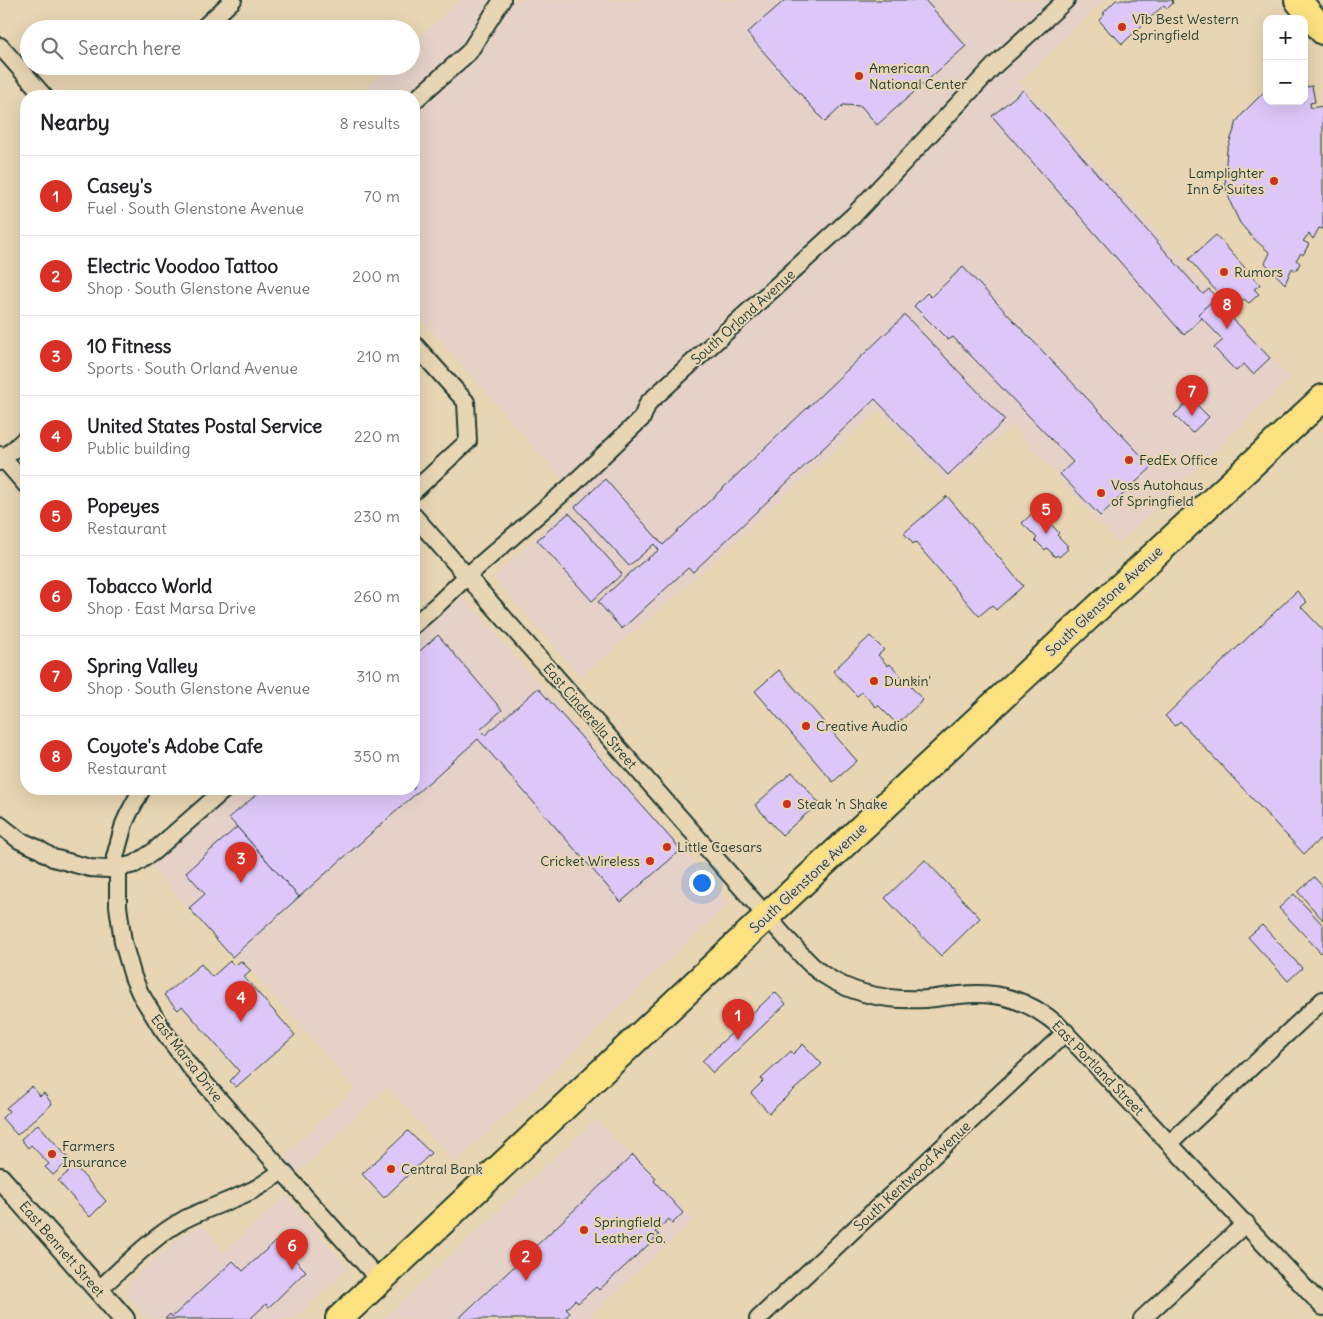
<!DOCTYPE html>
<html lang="en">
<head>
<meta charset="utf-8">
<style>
  :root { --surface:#fff; --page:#f6f6f6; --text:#202124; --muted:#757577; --line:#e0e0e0; --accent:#d93025 }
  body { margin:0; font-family:Delius,sans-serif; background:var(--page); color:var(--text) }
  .controls { position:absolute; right:15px; top:15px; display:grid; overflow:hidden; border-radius:10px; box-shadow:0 5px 20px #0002 }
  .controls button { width:45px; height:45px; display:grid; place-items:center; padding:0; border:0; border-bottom:1px solid var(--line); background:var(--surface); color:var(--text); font:25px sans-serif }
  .you { position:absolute; left:701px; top:882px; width:18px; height:18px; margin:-12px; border:4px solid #fff; border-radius:50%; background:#1a73e8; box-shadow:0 0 0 8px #1a73e833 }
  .badge { display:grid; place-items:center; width:32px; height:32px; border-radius:50%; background:var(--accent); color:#fff; font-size:16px; font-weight:700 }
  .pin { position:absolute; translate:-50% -41px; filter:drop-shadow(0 1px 2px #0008) }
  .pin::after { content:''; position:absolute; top:26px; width:18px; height:15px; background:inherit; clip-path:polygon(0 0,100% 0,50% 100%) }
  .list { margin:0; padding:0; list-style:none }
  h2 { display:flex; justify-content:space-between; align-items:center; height:65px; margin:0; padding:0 20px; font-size:21px }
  h2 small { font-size:16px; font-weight:400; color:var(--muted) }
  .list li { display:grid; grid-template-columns:32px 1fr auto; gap:15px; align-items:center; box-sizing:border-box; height:80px; padding:0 20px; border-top:1px solid var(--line) }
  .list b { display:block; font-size:19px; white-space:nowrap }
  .list p { margin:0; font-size:16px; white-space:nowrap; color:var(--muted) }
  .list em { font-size:16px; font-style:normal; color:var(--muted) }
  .icon { flex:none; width:28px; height:28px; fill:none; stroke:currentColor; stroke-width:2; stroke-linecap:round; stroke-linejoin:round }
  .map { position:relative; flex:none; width:1323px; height:1319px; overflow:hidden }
  .search { position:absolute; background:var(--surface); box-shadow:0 5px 20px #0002; left:20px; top:20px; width:400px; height:55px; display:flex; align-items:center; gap:12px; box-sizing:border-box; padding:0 18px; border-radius:28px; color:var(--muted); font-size:19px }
  .panel { position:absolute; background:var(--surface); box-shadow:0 5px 20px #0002; left:20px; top:90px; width:400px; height:705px; border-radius:20px }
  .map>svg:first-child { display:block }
  .built { fill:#e5d1c8 }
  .building { fill:#ddc7f8; stroke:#1f3d34 }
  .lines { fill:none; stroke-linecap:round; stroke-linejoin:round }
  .minor-casing { stroke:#1f3d34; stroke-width:20 }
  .tertiary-casing { stroke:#1f3d34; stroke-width:24 }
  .primary-casing { stroke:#1f3d34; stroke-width:30 }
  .minor { stroke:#e8d5b3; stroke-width:16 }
  .tertiary { stroke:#e8d5b3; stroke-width:20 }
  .primary { stroke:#fbe180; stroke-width:26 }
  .poi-dot { fill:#c8321e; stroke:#e8d5b3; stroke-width:2 }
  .labels { text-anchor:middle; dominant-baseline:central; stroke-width:4; stroke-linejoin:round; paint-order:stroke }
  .poi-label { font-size:14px; fill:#1f3d34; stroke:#e8d5b3; text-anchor:start }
  .street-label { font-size:14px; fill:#1f3d34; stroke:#e8d5b3 }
</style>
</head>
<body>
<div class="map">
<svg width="1323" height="1319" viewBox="0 0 1323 1319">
  <rect width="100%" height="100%" fill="#e8d5b3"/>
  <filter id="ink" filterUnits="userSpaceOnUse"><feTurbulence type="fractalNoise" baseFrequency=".02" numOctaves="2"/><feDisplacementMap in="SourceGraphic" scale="10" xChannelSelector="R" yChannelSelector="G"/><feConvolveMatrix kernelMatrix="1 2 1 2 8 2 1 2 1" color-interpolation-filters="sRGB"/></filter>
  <g filter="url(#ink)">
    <g class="built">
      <polygon points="459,0 1104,0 1020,82 1290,378 1119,544 1012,425 947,482 880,409 672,599 581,677 493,577 579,498 414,311 414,96 359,96 390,66 411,66 411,46"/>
      <polygon points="463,596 729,903 654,974 549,1076 455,1163 388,1087 297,1173 282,1158 355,1088 238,955 233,959 150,864 194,828 240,789 414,789 414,639"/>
      <polygon points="596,1119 694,1220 587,1319 383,1319"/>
      <polygon points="286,1195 348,1268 294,1319 147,1319 127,1296 129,1283 151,1261 182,1235 203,1225 224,1252"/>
    </g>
    <g class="building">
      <polygon points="785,0 925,0 966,46 877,125 861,106 843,105 825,122 747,33"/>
      <polygon points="1116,0 1173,0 1172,1 1173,3 1167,9 1164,5 1122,44 1113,34 1112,35 1099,20 1105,14 1103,13"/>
      <polygon points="1304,74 1307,87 1312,86 1315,102 1310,103 1311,108 1323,106 1323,229 1319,228 1313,239 1309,234 1303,241 1309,244 1303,255 1301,253 1296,260 1300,263 1296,271 1292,268 1285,284 1265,263 1270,253 1252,237 1240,223 1231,204 1226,188 1225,175 1227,150 1237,121 1245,111 1267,89 1267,101 1304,101"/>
      <polygon points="1023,90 1203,294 1209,289 1216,298 1198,314 1202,318 1184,335 992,116"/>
      <polygon points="1216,235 1260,285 1254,289 1259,294 1249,303 1244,299 1232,310 1189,259"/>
      <polygon points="963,267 1152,467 1100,516 1060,474 1073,462 953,337 948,340 914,306 927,293 931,297"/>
      <polygon points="1214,299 1270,358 1253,374 1244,364 1236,371 1214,348 1223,340 1198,314"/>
      <polygon points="905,315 1005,420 948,475 875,399 693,572 688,568 622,629 598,602 640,564 659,550 654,544 629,566 575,507 605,479 663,545"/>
      <polygon points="1191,399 1209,417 1192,433 1174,415"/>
      <polygon points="947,496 1023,586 996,610 992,605 979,616 915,542 913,544 904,533"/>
      <polygon points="1037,509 1059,533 1057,535 1068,546 1066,547 1068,549 1059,557 1057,555 1055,557 1047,548 1045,550 1035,540 1037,538 1022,523"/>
      <polygon points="569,513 622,574 592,601 537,540"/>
      <polygon points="1297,591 1307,602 1301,607 1323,630 1323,836 1304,854 1180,721 1175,726 1165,716"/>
      <polygon points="438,635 502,710 480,730 485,735 538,688 681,850 621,902 478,739 299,897 229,818 263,789 309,789 310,790 311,789 414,789 414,656"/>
      <polygon points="870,636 884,650 878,655 888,666 890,664 923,700 897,724 878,705 876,707 862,692 857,696 833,671"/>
      <polygon points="779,670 857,761 833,782 755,691"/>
      <polygon points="792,772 819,803 782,835 755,805"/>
      <polygon points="237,827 299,897 232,957 189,908 205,894 186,872"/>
      <polygon points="925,860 980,918 941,956 885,898"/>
      <polygon points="1314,877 1323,887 1323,920 1298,892"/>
      <polygon points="1294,894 1323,925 1323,951 1321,953 1279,908"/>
      <polygon points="1262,925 1302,968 1288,981 1248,937"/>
      <polygon points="230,961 234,966 241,961 251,971 244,977 295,1035 236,1087 230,1081 239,1071 182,1006 178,1010 164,995 201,964 212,977"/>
      <polygon points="775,992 786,1004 713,1073 702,1061"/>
      <polygon points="803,1044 822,1064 769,1113 751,1093 763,1081 761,1079 791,1051 793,1054"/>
      <polygon points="32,1086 40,1096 44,1093 52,1104 17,1135 2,1118 9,1111 6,1108"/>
      <polygon points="38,1124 70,1160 53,1175 45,1167 49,1164 31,1145 28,1148 21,1139"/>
      <polygon points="408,1131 431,1153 384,1198 362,1174"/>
      <polygon points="633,1155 656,1178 654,1181 655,1182 683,1213 672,1224 669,1219 655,1232 659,1235 599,1290 596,1287 578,1303 575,1300 566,1309 570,1313 563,1319 458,1319"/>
      <polygon points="75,1166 106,1201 90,1217 58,1181"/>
      <polygon points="276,1241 306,1271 269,1307 266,1304 250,1319 165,1319 170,1314 172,1317 233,1261 243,1271"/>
    </g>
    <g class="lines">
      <defs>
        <g id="minor">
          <polyline points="202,29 233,0"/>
          <polyline points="0,46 44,96"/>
          <polyline points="414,101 469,52 502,0"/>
          <polyline points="414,344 466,402 468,441 414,491"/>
          <polyline points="0,455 26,485"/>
          <polyline points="0,462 26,438"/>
          <path d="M414,516L786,938C798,950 809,966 824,975C854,995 890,1001 926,999C937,998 948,996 960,995C999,991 1028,1000 1058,1025L1323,1307"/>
          <polyline points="414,625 438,604 467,576 571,486 642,418 648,403 853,216 994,66 1066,0"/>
          <polyline points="142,789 129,813 124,824 115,857 118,868 118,906 123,942 133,977 140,993 162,1029 191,1068 380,1281"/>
          <polyline points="0,825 19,840 37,848 53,858 90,868 108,869 118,868 135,864 153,852 225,789"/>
          <polyline points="1170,1143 1323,1000"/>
          <path d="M98,1290C125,1266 153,1236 185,1219C207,1208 231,1201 253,1190C263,1185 272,1178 282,1171"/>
          <polyline points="758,1319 1066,1032"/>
          <polyline points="1142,1319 1246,1223"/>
        </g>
        <polyline id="tertiary" points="0,1178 124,1319"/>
        <g id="primary">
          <polyline points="1298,0 1323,31"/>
          <polyline points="339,1319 767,916 1323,398"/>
        </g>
      </defs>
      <use href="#minor" class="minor-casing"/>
      <use href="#tertiary" class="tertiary-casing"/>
      <use href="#primary" class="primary-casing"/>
      <use href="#minor" class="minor"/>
      <use href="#tertiary" class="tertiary"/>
      <use href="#primary" class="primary"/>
    </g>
  </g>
  <g class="poi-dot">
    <circle cx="1122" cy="27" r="5"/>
    <circle cx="859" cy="76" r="5"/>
    <circle cx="1274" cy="181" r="5"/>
    <circle cx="1224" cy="272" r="5"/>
    <circle cx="1129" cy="460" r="5"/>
    <circle cx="1101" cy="493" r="5"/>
    <circle cx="874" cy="681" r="5"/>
    <circle cx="806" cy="726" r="5"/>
    <circle cx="787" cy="804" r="5"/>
    <circle cx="667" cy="847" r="5"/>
    <circle cx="650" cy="861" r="5"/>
    <circle cx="52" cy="1154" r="5"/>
    <circle cx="391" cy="1169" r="5"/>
    <circle cx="584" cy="1230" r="5"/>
  </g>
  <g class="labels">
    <g class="poi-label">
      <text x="1132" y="19">Vīb Best Western<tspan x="1132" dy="16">Springfield</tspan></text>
      <text x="869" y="68">American<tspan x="869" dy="16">National Center</tspan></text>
      <text x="1264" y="173" text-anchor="end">Lamplighter<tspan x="1264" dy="16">Inn &amp; Suites</tspan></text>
      <text x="1234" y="272">Rumors</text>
      <text x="1139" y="460">FedEx Office</text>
      <text x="1111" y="485">Voss Autohaus<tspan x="1111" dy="16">of Springfield</tspan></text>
      <text x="884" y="681">Dunkin'</text>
      <text x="816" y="726">Creative Audio</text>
      <text x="797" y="804">Steak 'n Shake</text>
      <text x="677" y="847">Little Caesars</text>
      <text x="640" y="861" text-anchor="end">Cricket Wireless</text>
      <text x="62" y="1146">Farmers<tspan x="62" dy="16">Insurance</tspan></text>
      <text x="401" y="1169">Central Bank</text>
      <text x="594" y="1222">Springfield<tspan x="594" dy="16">Leather Co.</tspan></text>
    </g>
    <g class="street-label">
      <text transform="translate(743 317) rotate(-42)">South Orland Avenue</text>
      <text transform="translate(1104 601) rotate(-43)">South Glenstone Avenue</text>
      <text transform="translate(590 716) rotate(49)">East Cinderella Street</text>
      <text transform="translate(808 878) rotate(-43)">South Glenstone Avenue</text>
      <text transform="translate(187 1058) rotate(52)">East Marsa Drive</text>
      <text transform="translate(1098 1068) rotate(46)">East Portland Street</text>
      <text transform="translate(912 1176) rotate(-43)">South Kentwood Avenue</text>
      <text transform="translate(62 1249) rotate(49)">East Bennett Street</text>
    </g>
  </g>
</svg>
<div class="controls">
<button>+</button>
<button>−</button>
</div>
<div class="you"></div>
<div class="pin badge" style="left:738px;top:1040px">1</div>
<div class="pin badge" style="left:526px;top:1281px">2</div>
<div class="pin badge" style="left:241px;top:883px">3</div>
<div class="pin badge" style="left:241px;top:1022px">4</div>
<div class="pin badge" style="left:1046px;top:534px">5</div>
<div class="pin badge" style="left:292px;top:1270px">6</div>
<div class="pin badge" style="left:1192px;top:416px">7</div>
<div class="pin badge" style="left:1227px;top:329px">8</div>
<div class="search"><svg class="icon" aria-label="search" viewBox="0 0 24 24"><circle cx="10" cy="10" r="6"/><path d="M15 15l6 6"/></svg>Search here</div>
<section class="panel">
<h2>Nearby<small>8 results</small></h2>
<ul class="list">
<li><span class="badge">1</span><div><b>Casey's</b><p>Fuel · South Glenstone Avenue</p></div><em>70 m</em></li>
<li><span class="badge">2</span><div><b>Electric Voodoo Tattoo</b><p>Shop · South Glenstone Avenue</p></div><em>200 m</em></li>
<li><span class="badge">3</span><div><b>10 Fitness</b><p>Sports · South Orland Avenue</p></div><em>210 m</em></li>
<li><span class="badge">4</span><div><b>United States Postal Service</b><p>Public building</p></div><em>220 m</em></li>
<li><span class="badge">5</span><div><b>Popeyes</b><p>Restaurant</p></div><em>230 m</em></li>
<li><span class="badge">6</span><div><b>Tobacco World</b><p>Shop · East Marsa Drive</p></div><em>260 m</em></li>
<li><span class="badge">7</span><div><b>Spring Valley</b><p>Shop · South Glenstone Avenue</p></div><em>310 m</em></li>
<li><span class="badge">8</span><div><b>Coyote's Adobe Cafe</b><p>Restaurant</p></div><em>350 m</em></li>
</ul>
</section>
</div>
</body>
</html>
